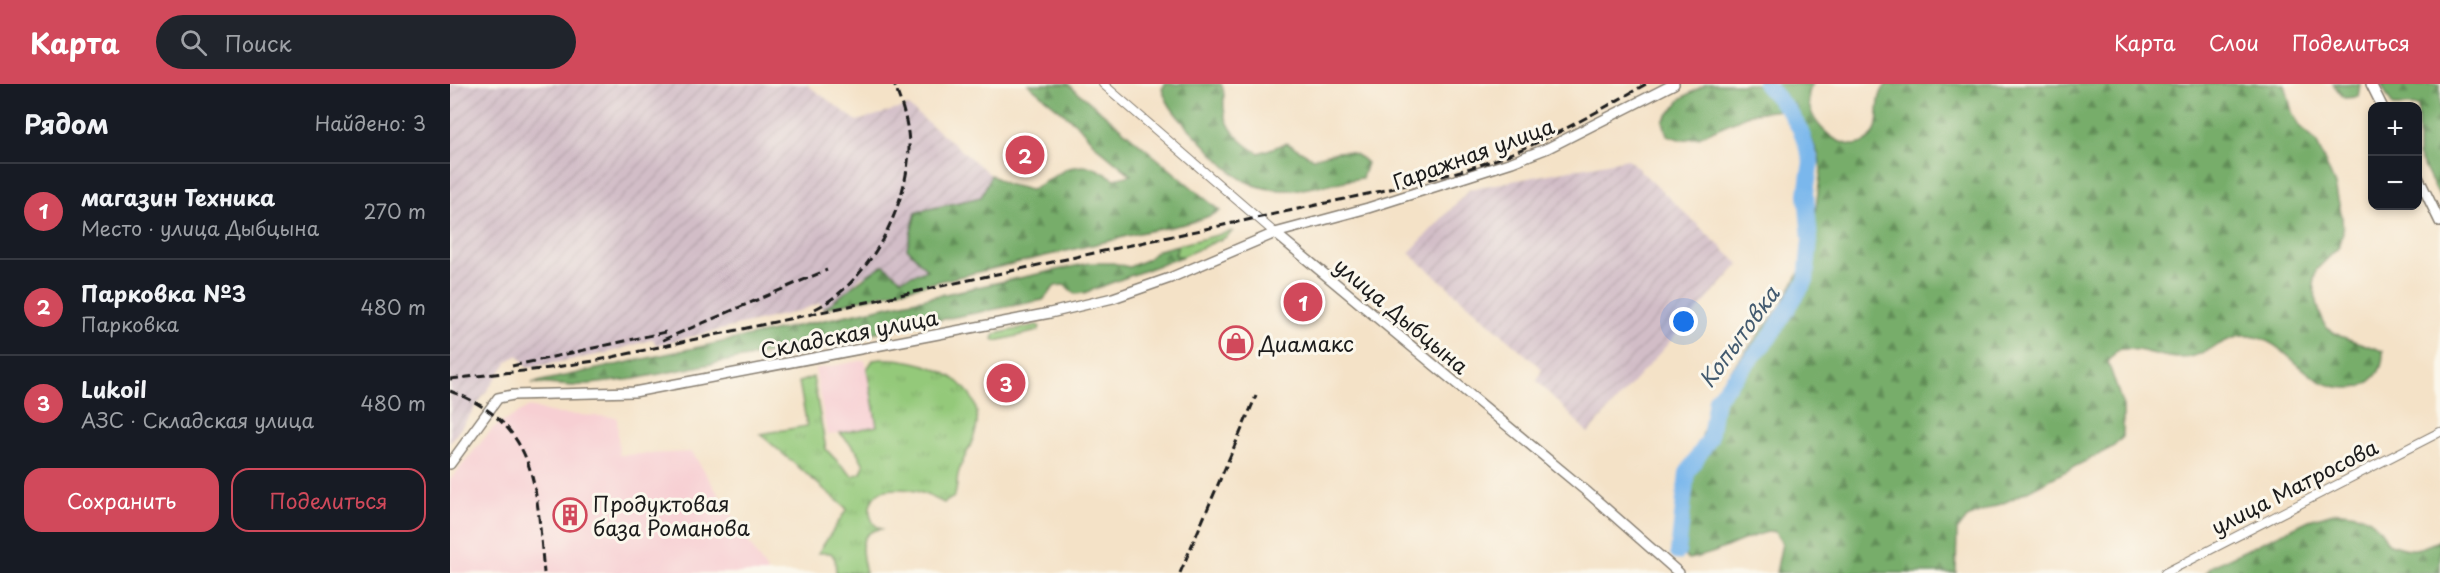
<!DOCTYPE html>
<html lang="ru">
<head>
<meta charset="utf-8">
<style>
  :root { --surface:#171b24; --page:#20242c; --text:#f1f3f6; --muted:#9ea1a6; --line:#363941; --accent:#d1495b }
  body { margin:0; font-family:"Playpen Sans",sans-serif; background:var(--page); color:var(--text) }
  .controls { position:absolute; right:18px; top:18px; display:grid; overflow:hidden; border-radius:12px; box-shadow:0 3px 9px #0003 }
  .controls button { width:54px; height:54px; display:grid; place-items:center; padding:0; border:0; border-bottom:2px solid var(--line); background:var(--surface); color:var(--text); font:30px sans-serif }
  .you { position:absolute; left:1234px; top:238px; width:21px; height:21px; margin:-15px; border:4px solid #fff; border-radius:50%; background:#1a73e8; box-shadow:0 0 0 9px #1a73e833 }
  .badge { display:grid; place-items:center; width:39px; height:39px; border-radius:50%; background:var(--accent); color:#fff; font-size:20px; font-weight:700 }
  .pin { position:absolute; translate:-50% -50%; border:3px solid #fff; box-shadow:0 2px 6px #0006 }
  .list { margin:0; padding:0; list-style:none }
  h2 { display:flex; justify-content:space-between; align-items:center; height:78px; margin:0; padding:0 24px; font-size:26px }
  h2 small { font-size:20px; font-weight:400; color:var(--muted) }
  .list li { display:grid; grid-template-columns:39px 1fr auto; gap:18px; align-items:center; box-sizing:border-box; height:96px; padding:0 24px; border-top:2px solid var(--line) }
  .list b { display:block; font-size:22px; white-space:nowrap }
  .list p { margin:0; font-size:20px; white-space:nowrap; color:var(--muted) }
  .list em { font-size:20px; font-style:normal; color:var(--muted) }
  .actions { display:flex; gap:12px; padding:18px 24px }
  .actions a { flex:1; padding:14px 0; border:2px solid var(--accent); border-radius:18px; text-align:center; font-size:21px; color:var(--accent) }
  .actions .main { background:var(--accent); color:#fff }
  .icon { flex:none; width:33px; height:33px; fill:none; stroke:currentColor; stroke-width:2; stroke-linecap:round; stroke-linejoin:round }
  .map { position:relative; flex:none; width:1990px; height:489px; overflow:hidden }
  header { display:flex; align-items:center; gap:36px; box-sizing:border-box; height:84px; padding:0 30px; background:var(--accent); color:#fff }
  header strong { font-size:28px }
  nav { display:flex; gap:33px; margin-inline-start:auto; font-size:21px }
  .search { width:420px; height:54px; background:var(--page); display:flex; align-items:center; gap:15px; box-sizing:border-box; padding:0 21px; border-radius:33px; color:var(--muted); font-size:22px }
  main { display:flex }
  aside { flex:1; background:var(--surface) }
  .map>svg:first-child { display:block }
  .built { fill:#f7cfd3 }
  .industrial { fill:url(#industrial-furrows) }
  .grass { fill:url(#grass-tufts); stroke:#58724b; stroke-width:1.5 }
  .forest { fill:url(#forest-firs); stroke:#4a6443; stroke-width:1.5 }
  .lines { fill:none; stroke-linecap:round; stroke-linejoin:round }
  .river { stroke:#7ab7ec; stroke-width:16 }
  .minor-casing { stroke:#887f72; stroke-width:10 }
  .tertiary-casing { stroke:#887f72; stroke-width:12 }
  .minor { stroke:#fff; stroke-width:8 }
  .tertiary { stroke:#fff; stroke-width:9 }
  .rail { stroke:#1c1c1c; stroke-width:3; stroke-dasharray:9 4.5; stroke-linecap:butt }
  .labels { text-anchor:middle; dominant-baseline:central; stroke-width:6; stroke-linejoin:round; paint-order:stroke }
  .street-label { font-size:21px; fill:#1c1c1c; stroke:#fbf7ec }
  .poi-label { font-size:21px; fill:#1c1c1c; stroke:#fbf7ec; text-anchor:start }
  .water-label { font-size:22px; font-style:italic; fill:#425a6f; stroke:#fbf7ec }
</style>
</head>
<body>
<header>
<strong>Карта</strong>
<div class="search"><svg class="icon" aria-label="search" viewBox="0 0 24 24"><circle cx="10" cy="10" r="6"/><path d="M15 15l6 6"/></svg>Поиск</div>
<nav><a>Карта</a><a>Слои</a><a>Поделиться</a></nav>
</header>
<main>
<aside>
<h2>Рядом<small>Найдено: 3</small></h2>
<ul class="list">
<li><span class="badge">1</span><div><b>магазин Техника</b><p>Место · улица Дыбцына</p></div><em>270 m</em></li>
<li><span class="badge">2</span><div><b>Парковка №3</b><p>Парковка</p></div><em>480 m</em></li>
<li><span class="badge">3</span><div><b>Lukoil</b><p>АЗС · Складская улица</p></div><em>480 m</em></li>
</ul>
<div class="actions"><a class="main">Сохранить</a><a>Поделиться</a></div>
</aside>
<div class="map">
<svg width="1990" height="489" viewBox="0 0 1990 489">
  <defs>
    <pattern id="industrial-furrows" width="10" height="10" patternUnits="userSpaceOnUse" patternTransform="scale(1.5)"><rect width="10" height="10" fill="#d2bdc7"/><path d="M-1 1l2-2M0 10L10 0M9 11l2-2" fill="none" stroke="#b4a2aa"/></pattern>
    <pattern id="grass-tufts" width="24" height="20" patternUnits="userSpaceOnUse" patternTransform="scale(1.5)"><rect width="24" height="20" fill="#94c97a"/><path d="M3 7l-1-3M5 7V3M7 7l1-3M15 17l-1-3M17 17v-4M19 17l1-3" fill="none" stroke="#7fac69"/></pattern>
    <pattern id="forest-firs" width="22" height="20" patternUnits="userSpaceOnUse" patternTransform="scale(1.5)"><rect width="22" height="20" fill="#77ad6a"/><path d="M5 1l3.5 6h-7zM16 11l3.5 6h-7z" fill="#618c56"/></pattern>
  </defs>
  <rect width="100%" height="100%" fill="#fbf7ec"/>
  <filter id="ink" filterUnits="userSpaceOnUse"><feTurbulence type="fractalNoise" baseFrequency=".0167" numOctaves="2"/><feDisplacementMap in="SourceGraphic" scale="12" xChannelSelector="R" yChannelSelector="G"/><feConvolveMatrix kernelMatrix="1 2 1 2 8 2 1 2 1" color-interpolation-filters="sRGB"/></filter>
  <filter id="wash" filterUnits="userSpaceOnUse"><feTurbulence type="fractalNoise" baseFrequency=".008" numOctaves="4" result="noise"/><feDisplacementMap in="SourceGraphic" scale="24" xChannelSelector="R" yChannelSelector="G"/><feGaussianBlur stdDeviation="1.35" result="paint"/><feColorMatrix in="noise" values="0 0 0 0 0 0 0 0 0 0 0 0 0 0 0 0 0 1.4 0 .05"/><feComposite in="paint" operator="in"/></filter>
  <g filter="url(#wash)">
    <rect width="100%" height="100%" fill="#f4e2c7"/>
    <g class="built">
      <polygon points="415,276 428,342 377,351 365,285"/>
      <polygon points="78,323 109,330 167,333 169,371 242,368 318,489 0,489 0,396 43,344"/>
    </g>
    <g class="industrial">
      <polygon points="0,0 356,0 407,37 458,22 541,91 531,113 478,186 451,195 412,192 388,215 373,225 370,219 346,228 206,261 203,255 157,269 77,284 68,271 58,277 0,359"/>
      <polygon points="1178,75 1289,180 1138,349 1087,297 1092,285 959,169 1020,105"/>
    </g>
    <g class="grass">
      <polygon points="783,147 776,153 731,173 725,171 728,161"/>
      <polygon points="587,241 590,243 588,247 546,257 543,255 545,250"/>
      <path d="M431,275C468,273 532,293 527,340C525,358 514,371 509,387C506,396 508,405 504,413L494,419C474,409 460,402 436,406C417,409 414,437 431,445C405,448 412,472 416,489H386L385,475L381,469H368L397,425L310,350L357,342L349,298L363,293L376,365C378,368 399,389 403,392L411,389L414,381L406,366L390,349L427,342L417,285L423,276Z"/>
    </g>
    <g class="forest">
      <path d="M578,0H618L770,127C734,145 704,143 667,155L373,225C395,211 411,192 434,181L451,195L477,186L457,164L466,128L531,113L541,91L556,100L581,106L618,84L632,82L643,83L665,95L681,91L646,62L629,42Z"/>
      <path d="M715,0H771C776,9 773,14 774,24C775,44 792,60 809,69L837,59L863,74C886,68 898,61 917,79L912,94C874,100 831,116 795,97C778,88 764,70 750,56C735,40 719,27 712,5Z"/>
      <path d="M1256,0H1363C1343,28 1394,78 1419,55C1435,41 1421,16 1437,0H1835L1842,28L1850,43L1866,57L1885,101L1892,133L1893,149L1888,164L1866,186L1863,201L1870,230L1877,244L1890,252L1933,267C1933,280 1931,289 1919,298C1911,304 1907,304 1898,304C1853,304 1839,256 1799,252C1777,250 1760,270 1739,273C1714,278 1692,261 1667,266L1658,278L1673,322V353L1663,363L1558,417L1517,434L1507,447L1506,489H1326L1332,459L1324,447C1294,451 1269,471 1238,475L1227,466L1225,451L1254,345L1280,288L1330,223L1365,160V131L1371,86L1369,72L1357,45L1347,33L1332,26L1303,29L1248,53L1232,56L1217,51L1213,37L1232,14Z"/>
      <polygon points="1883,0 1910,0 1908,13 1894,14"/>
      <polygon points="1931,0 1990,0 1990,114 1968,71 1968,22 1943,22"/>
      <polygon points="728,161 725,171 731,173 634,209 625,210 614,201 605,202 593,216 184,295 123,302 82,299 639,179 663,179 679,183 696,176 708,166"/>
      <path d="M1887,428C1913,428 1927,436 1938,459C1962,469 1968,466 1990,456V489H1756L1762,482L1859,436Z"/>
    </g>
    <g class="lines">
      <polyline class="river" points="1228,468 1237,389 1260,354 1266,315 1319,254 1356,196 1360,156 1356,110 1361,77 1351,47 1339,27 1315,0"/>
    </g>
  </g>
  <g filter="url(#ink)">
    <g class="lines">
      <defs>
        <g id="minor">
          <polyline points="653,0 825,149"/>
          <polyline points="1715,489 1990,348"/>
        </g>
        <g id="tertiary">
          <polyline points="1921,0 1932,22"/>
          <polyline points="1968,93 1990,138"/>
          <polyline points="825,149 1136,407 1229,489"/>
          <polyline points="0,380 48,314 63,311 184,308 600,229 663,214 720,194 825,149 918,124 1062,78 1098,64 1224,0"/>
        </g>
      </defs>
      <use href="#minor" class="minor-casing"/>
      <use href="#tertiary" class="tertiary-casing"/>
      <use href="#minor" class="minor"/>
      <use href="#tertiary" class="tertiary"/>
      <g class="rail">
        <path d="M365,225C419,199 458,122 459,63C459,41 452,20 444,0"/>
        <polyline points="213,256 377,186"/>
        <polyline points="62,282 216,248"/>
        <path d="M0,295L100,284L144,277L936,106C978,96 1020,86 1060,70C1108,51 1152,25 1196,0"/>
        <path d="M0,307C91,341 86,407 94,489"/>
        <polyline points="730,489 806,312"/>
      </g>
    </g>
  </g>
  <defs>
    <symbol id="shop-ring" viewBox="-11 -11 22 22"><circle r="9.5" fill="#fbf7ec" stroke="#d1495b" stroke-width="1.5"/><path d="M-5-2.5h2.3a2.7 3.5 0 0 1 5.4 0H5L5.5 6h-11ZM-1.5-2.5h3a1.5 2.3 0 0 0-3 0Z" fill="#d1495b"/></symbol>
    <symbol id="building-ring" viewBox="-11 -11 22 22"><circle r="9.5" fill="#fbf7ec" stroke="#d1495b" stroke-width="1.5"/><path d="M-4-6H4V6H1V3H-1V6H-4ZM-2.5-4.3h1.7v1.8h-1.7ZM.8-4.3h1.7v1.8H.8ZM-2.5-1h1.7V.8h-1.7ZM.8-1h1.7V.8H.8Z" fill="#d1495b"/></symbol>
  </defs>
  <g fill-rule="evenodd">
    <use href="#shop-ring" x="767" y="240" width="38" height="38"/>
    <use href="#building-ring" x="101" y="412" width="38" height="38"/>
  </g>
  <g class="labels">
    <g class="street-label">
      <text transform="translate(1023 69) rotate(-20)">Гаражная улица</text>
      <text transform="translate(952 231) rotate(40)">улица Дыбцына</text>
      <text transform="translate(399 249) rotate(-11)">Складская улица</text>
      <text transform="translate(1844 402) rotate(-27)">улица Матросова</text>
    </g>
    <g class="poi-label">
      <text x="809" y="259">Диамакс</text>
      <text x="143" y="419">Продуктовая<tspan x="143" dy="24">база Романова</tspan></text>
    </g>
    <g class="water-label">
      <text transform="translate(1288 252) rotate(-54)">Копытовка</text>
    </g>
  </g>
</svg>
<div class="controls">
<button>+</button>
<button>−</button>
</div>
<div class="you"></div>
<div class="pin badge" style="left:853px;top:218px">1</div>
<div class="pin badge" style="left:575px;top:71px">2</div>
<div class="pin badge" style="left:556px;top:299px">3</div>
</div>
</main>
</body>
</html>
